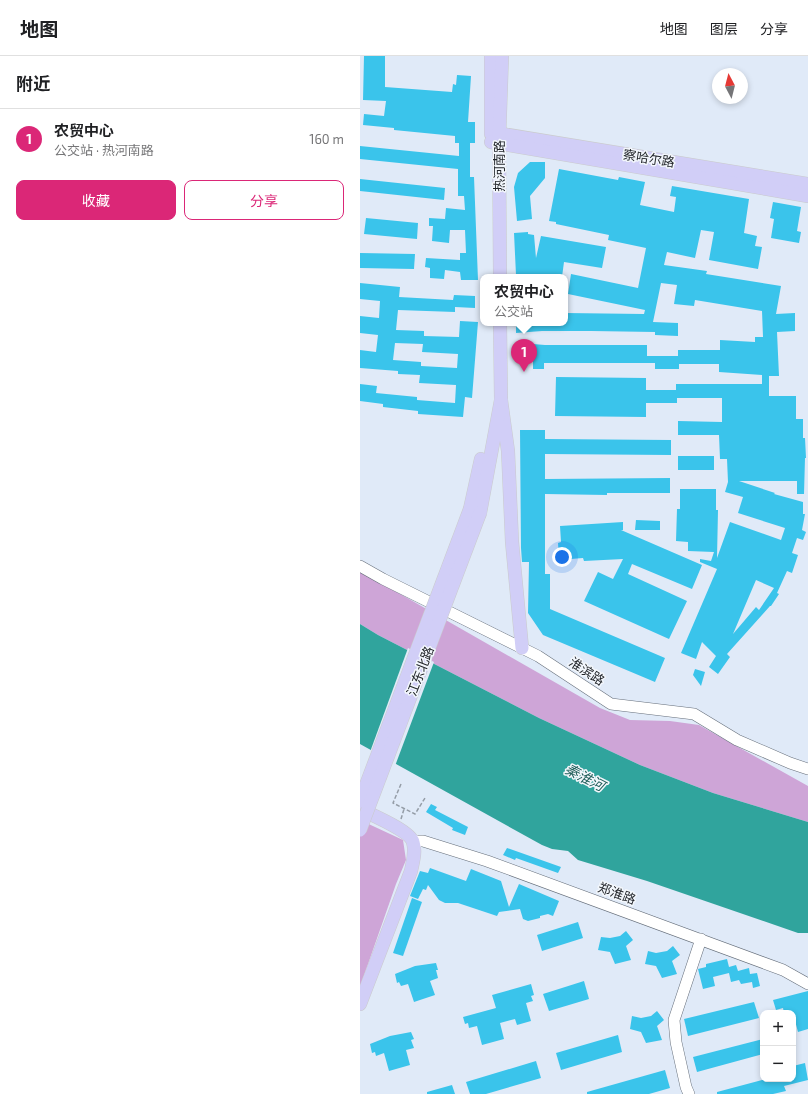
<!DOCTYPE html>
<html lang="zh">
<head>
<meta charset="utf-8">
<style>
  :root { --surface:#fff; --page:#f2f2f2; --text:#202124; --muted:#757577; --line:#e0e0e0; --accent:#db2777 }
  body { margin:0; font-family:"Exo 2","Noto Sans SC",sans-serif; background:var(--page); color:var(--text) }
  .controls { position:absolute; right:12px; bottom:12px; display:grid; overflow:hidden; border-radius:8px; box-shadow:0 2px 6px #0003 }
  .controls button { width:36px; height:36px; display:grid; place-items:center; padding:0; border:0; border-bottom:1px solid var(--line); background:var(--surface); color:var(--text); font:20px sans-serif }
  .compass { position:absolute; left:352px; top:12px; width:36px; height:36px; border-radius:50%; background:var(--surface); box-shadow:0 2px 6px #0003; rotate:353deg }
  .you { position:absolute; left:202px; top:501px; width:14px; height:14px; margin:-10px; border:3px solid #fff; border-radius:50%; background:#1a73e8; box-shadow:0 0 0 6px #1a73e833 }
  .badge { display:grid; place-items:center; width:26px; height:26px; border-radius:50%; background:var(--accent); color:#fff; font-size:13px; font-weight:700 }
  .pin { position:absolute; translate:-50% -33px; filter:drop-shadow(0 1px 2px #0008) }
  .pin::after { content:''; position:absolute; top:21px; width:14px; height:12px; background:inherit; clip-path:polygon(0 0,100% 0,50% 100%) }
  .popup { position:absolute; left:120px; top:218px; width:88px; height:52px; box-sizing:border-box; display:grid; place-content:center; border-radius:8px; background:var(--surface); filter:drop-shadow(0 1px 3px #0005); font-size:13px; white-space:nowrap; color:var(--muted) }
  .popup b { font-size:15px; color:var(--text) }
  .popup::after { content:''; position:absolute; left:50%; top:100%; margin-left:-8px; border:8px solid transparent; border-top-color:var(--surface) }
  .list { margin:0; padding:0; list-style:none }
  h2 { display:flex; justify-content:space-between; align-items:center; height:52px; margin:0; padding:0 16px; font-size:17px }
  h2 small { font-size:13px; font-weight:400; color:var(--muted) }
  .list li { display:grid; grid-template-columns:26px 1fr auto; gap:12px; align-items:center; box-sizing:border-box; height:60px; padding:0 16px; border-top:1px solid var(--line) }
  .list b { display:block; font-size:15px; white-space:nowrap }
  .list p { margin:0; font-size:13px; white-space:nowrap; color:var(--muted) }
  .list em { font-size:13px; font-style:normal; color:var(--muted) }
  .actions { display:flex; gap:8px; padding:12px 16px }
  .actions a { flex:1; padding:9px 0; border:1px solid var(--accent); border-radius:8px; text-align:center; font-size:14px; color:var(--accent) }
  .actions .main { background:var(--accent); color:#fff }
  .map { position:relative; flex:none; width:448px; height:1038px; overflow:hidden }
  header { display:flex; align-items:center; gap:24px; box-sizing:border-box; height:56px; padding:0 20px; background:var(--surface); border-bottom:1px solid var(--line) }
  header strong { font-size:19px }
  nav { display:flex; gap:22px; margin-inline-start:auto; font-size:14px }
  main { display:flex }
  aside { flex:1; background:var(--surface) }
  .map>svg:first-child { display:block }
  .green { fill:#cea5d7 }
  .water { fill:#30a49d }
  .pier { fill:#e0eaf8 }
  .building { fill:#3ac4eb; fill-rule:evenodd }
  .lines { fill:none; stroke-linecap:round; stroke-linejoin:round }
  .minor-casing { stroke:#666f7b; stroke-width:12 }
  .major-casing { stroke:#cacbcc; stroke-width:14 }
  .path { stroke:#959da7; stroke-width:1.5; stroke-dasharray:4 2; stroke-linecap:butt }
  .minor { stroke:#fff; stroke-width:11 }
  .major { stroke:#d1cef7; stroke-width:13 }
  .major-bridge-casing { stroke:#cacbcc; stroke-width:14; stroke-linecap:butt }
  .major-bridge { stroke:#d1cef7; stroke-width:13 }
  .labels { text-anchor:middle; dominant-baseline:central; stroke-width:3; stroke-linejoin:round; paint-order:stroke }
  .street-label { font-size:13px; fill:#23262b; stroke:#f3f7fc }
  .water-label { font-size:14px; font-style:italic; fill:#23605c; stroke:#f3f7fc }
</style>
</head>
<body>
<header>
<strong>地图</strong>
<nav><a>地图</a><a>图层</a><a>分享</a></nav>
</header>
<main>
<aside>
<h2>附近<small></small></h2>
<ul class="list">
<li><span class="badge">1</span><div><b>农贸中心</b><p>公交站 · 热河南路</p></div><em>160 m</em></li>
</ul>
<div class="actions"><a class="main">收藏</a><a>分享</a></div>
</aside>
<div class="map">
<svg width="448" height="1038" viewBox="0 0 448 1038">
  <rect width="100%" height="100%" fill="#e0eaf8"/>
  <g class="green">
    <polygon points="0,515 240,652 270,664 310,665 339,669 448,730 448,766 353,737 280,709 179,662 18,579 0,568"/>
    <polygon points="0,764 43,784 46,804 36,828 0,931"/>
  </g>
  <polygon class="water" points="0,568 18,579 179,662 280,709 353,737 448,766 448,877 438,877 287,825 218,804 208,795 192,793 182,789 0,688"/>
  <polygon class="pier" points="48,592 74,606 35,710 10,696"/>
  <g class="building">
    <polygon points="4,0 25,0 25,31 92,36 93,28 96,29 97,19 111,20 108,66 115,66 115,87 110,87 110,121 114,121 118,224 101,224 100,216 85,214 84,223 70,222 70,212 65,211 66,202 100,204 100,197 106,197 105,174 90,174 89,187 72,185 73,170 69,170 69,162 85,163 86,152 105,154 104,140 98,140 98,113 0,103 0,90 99,100 99,87 95,87 95,80 34,74 34,72 3,69 4,58 24,60 26,45 3,44"/>
    <polygon points="170,106 185,106 185,122 170,140 172,163 157,165 154,131 158,117"/>
    <path d="M199,113L258,124L259,121L285,126L280,149L314,156L316,141L310,140L312,130L389,143L384,177L397,180L395,190L402,191L398,213L349,204L354,176L341,174L335,202L307,196L304,209L347,215L346,218L421,230L416,258L435,257V275L417,276L419,320H409V340H436V363H443V382H445L446,402H445L444,438H437V425H379L415,437L414,438L443,446V458H445L442,474L446,476L443,484L437,482L432,497L438,499L432,517L427,515L417,537L419,538L411,550H410L367,598L370,601L358,618L349,611L356,600L342,586L336,603L321,597L357,513L340,506V503L351,505L354,496L328,495V486L316,485L317,453H320V433H356V454H358L357,502L370,466L421,484L425,472L378,457L383,441L365,436L368,426L367,403H360L359,379H318V365L362,366V342H317V347H286V361L195,360L196,321L286,322V334H316V328H402V319L359,316V308H319V313H295V307H184V313H173V300H160L161,287L185,289H287V300H318V294H360V284L395,286V281H403L402,255L335,244L334,250L314,248L317,229L301,227L293,266L318,267V280L295,279V276L231,275H182L156,277V267H205V257L284,258L285,254L208,238L211,218L278,232L286,192L248,184L249,179L196,168V166L189,165ZM396,524L414,532L399,554L396,551L373,578Z"/>
    <polygon points="0,123 85,132 84,144 0,135"/>
    <polygon points="413,146 441,151 437,175 441,176 439,187 411,182 414,163 410,162"/>
    <polygon points="6,162 58,167 57,183 4,178"/>
    <polygon points="168,176 168,178 174,179 176,202 181,180 246,191 242,212 204,206 202,221 171,221 172,218 156,219 154,177"/>
    <polygon points="0,197 55,198 54,213 0,212"/>
    <path d="M0,227L40,231L39,241L93,244L94,239L115,240V252L95,251V256L38,254L36,274L64,275V280L99,281L100,265L118,266L112,342L105,341L103,361L58,358V355L23,351V348L0,345V328L17,330L16,337L57,341V344L95,347L96,329L59,327L60,319L38,318V315L0,312V294L16,296L18,279L0,277V260L19,262L20,245L0,243ZM35,287L63,288L62,296L98,298L97,312L61,310V306L33,304Z"/>
    <polygon points="160,374 185,374 185,383 311,384 311,399 185,398 185,423 310,422 310,437 247,437 247,439 185,438 185,518 190,518 190,553 305,602 295,626 183,579 168,557 169,506 162,506 161,492"/>
    <rect x="318" y="400" width="36" height="14"/>
    <polygon points="276,464 300,465 300,474 275,474"/>
    <polygon points="263,466 263,474 261,474 342,509 332,533 272,508 268,518 327,545 309,583 224,545 238,516 253,523 263,503 224,505 223,502 199,504 198,487 201,486 200,470"/>
    <polygon points="335,613 345,616 341,630 333,619"/>
    <polygon points="71,748 77,751 75,754 108,771 105,779 92,774 93,772 66,756"/>
    <polygon points="147,792 201,811 198,817 156,802 155,804 143,799"/>
    <polygon points="70,812 106,825 111,813 141,825 149,851 159,828 199,845 193,860 188,858 180,860 180,862 168,865 163,863 160,853 139,856 137,860 98,847 85,847 79,844 68,829 66,834 63,833 58,843 50,840 60,815 68,817"/>
    <polygon points="52,842 62,846 43,900 33,897"/>
    <polygon points="218,866 223,882 182,895 177,879"/>
    <polygon points="266,875 273,884 266,890 271,904 255,908 250,896 238,894 241,881 250,882 260,880"/>
    <polygon points="313,890 320,899 312,905 317,918 302,922 296,910 285,908 288,895 296,897 307,895"/>
    <polygon points="367,903 369,911 376,909 378,915 389,912 390,918 397,917 400,930 393,932 392,926 381,928 379,924 371,926 369,917 353,921 355,930 343,933 338,913 346,911 346,908"/>
    <polygon points="76,907 78,914 76,914 78,922 70,925 75,939 54,946 48,928 41,930 39,926 37,927 35,918 55,910"/>
    <polygon points="224,925 229,943 189,955 183,938"/>
    <polygon points="171,928 174,939 171,940 173,945 166,947 171,965 157,969 155,963 140,967 144,983 122,989 117,970 109,972 108,967 105,968 103,961 136,952 132,939"/>
    <polygon points="448,935 448,973 438,976 433,957 424,957 423,952 416,954 413,944"/>
    <polygon points="394,946 399,962 328,980 324,963"/>
    <polygon points="297,955 304,964 297,970 302,984 286,987 281,976 270,973 272,960 281,962 291,960"/>
    <polygon points="51,976 54,983 51,984 54,992 46,994 50,1009 29,1015 24,997 16,1000 15,996 12,997 10,988 30,980"/>
    <polygon points="258,979 262,996 201,1014 196,997"/>
    <polygon points="403,983 403,998 337,1016 333,1001"/>
    <polygon points="176,1005 181,1022 126,1038 110,1038 106,1026"/>
    <polygon points="445,1007 448,1024 424,1030 426,1035 413,1038 357,1038 357,1036 406,1023 433,1023 433,1010"/>
    <polygon points="305,1014 310,1032 289,1038 227,1038 227,1036"/>
    <polygon points="92,1029 95,1038 67,1038 67,1036"/>
  </g>
  <g class="lines">
    <defs>
      <g id="minor">
        <polyline points="0,510 23,523 178,600 251,648 334,658 377,684 430,707 448,713"/>
        <polyline points="53,785 63,785 127,805 423,914 448,928"/>
        <polyline points="329,1038 326,1031 316,986 314,964 341,883"/>
      </g>
      <g id="major">
        <polyline points="136,77 448,128"/>
        <polyline points="131,78 131,0"/>
        <polyline points="131,86 448,140"/>
        <polyline points="140,221 139,86 142,0"/>
        <polyline points="141,344 148,395 152,486 162,592"/>
        <polyline points="110,453 121,403"/>
        <polyline points="120,457 141,344 140,267"/>
        <path d="M0,753C12,759 50,775 53,786C56,796 53,805 51,815L0,948"/>
      </g>
    </defs>
    <use href="#minor" class="minor-casing"/>
    <use href="#major" class="major-casing"/>
    <g class="path">
      <polyline points="41,728 33,747 55,758 65,742"/>
      <polyline points="41,763 44,753"/>
    </g>
    <use href="#minor" class="minor"/>
    <use href="#major" class="major"/>
    <defs>
      <g id="major-bridge">
        <polyline points="0,745 110,453"/>
        <polyline points="0,774 120,457"/>
      </g>
    </defs>
    <use href="#major-bridge" class="major-bridge-casing"/>
    <use href="#major-bridge" class="major-bridge"/>
  </g>
  <g class="labels">
    <g class="street-label">
      <text transform="translate(289 102) rotate(9)">察哈尔路</text>
      <text transform="translate(139 110) rotate(-90)">热河南路</text>
      <text transform="translate(60 615) rotate(-69)">江东北路</text>
      <text transform="translate(227 615) rotate(33)">淮滨路</text>
      <text transform="translate(257 837) rotate(20)">郑淮路</text>
    </g>
    <g class="water-label">
      <text transform="translate(225 721) rotate(27)">秦淮河</text>
    </g>
  </g>
</svg>
<div class="controls">
<button>+</button>
<button>−</button>
</div>
<svg class="compass" viewBox="-18 -18 36 36"><path d="M0-13l5 13h-10z" fill="#e53935"/><path d="M0 13l5-13h-10z" fill="#757577"/></svg>
<div class="you"></div>
<div class="pin badge" style="left:164px;top:316px">1</div>
<div class="popup"><b>农贸中心</b>公交站</div>
</div>
</main>
</body>
</html>
